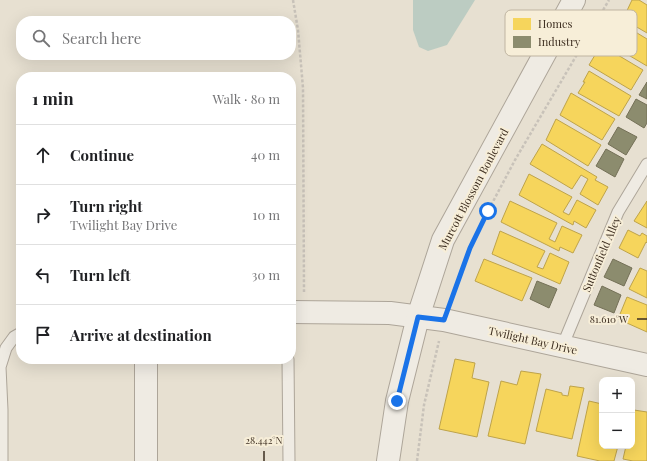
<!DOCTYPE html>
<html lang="en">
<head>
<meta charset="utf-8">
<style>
  :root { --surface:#fff; --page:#f2f2f2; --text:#202124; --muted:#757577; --line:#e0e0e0 }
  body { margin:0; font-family:"Playfair Display",serif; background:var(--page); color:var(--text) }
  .controls { position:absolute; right:12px; bottom:12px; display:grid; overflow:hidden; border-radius:8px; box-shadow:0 4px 16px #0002 }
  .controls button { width:36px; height:36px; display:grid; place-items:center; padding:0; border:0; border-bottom:1px solid var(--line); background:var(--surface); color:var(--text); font:20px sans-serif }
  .stop { position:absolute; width:12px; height:12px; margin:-9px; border:3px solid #1a73e8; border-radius:50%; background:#fff }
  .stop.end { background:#1a73e8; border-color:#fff; box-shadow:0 1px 4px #0008 }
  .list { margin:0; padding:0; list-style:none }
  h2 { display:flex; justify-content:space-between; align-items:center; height:52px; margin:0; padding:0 16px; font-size:17px }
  h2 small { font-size:13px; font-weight:400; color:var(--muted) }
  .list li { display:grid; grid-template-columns:26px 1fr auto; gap:12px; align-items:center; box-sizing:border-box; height:60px; padding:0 16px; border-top:1px solid var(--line) }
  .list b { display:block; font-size:15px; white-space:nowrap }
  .list p { margin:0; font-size:13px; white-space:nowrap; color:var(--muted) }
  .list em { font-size:13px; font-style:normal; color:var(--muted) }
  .icon { flex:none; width:22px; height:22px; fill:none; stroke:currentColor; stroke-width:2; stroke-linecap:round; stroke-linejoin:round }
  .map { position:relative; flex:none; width:647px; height:461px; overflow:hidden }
  .search { position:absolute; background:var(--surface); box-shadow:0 4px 16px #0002; left:16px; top:16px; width:280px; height:44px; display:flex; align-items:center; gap:10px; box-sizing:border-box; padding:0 14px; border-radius:16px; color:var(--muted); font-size:15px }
  .panel { position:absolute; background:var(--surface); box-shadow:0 4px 16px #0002; left:16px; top:72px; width:280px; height:292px; border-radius:16px }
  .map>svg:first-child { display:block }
  .water { fill:#bcccc2 }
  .homes { fill:#f6d55c; stroke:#bea34a }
  .industry { fill:#8c8c6e; stroke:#747057 }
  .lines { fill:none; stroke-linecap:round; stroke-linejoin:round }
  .service-casing { stroke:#ada599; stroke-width:13 }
  .minor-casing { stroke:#ada599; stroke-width:24 }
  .path { stroke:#c8c2b9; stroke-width:2.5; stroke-dasharray:3 2; stroke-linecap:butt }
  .service { stroke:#efebe3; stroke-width:11 }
  .minor { stroke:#efebe3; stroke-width:22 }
  .route { stroke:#1a73e8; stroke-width:5 }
  .ticks { fill:none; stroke:#3d2e20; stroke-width:1.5 }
  .labels { text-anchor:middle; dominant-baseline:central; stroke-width:4; stroke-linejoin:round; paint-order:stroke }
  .street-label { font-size:11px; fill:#3d2e20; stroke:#f7eed8 }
  .key { fill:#f7eed8; stroke:#bfb4a1; stroke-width:1 }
  .key-label { font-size:11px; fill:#3d2e20 }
  .ticks-label { font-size:10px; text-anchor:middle; fill:#3d2e20; stroke:#f7eed8; stroke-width:4; stroke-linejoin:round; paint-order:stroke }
</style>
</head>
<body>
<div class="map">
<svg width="647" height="461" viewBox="0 0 647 461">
  <rect width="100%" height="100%" fill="#e7e0d1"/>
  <polygon class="water" points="413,0 475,0 447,45 428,51 419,47 413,30"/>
  <g class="homes">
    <polygon points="632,0 639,0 647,5 647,33 623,19"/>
    <polygon points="619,22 647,39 647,66 608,43"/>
    <polygon points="601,45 643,70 631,90 589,65"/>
    <polygon points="589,71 631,96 619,116 578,93 585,82 583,82"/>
    <polygon points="571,93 615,119 602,140 560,115"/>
    <polygon points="556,119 601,145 588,166 546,140"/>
    <polygon points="542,144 597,177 595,180 608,187 598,205 580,194 588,179 581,175 572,189 530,164"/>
    <polygon points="529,174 572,197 563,212 569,215 577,200 596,210 586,228 574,221 573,225 519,195"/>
    <polygon points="510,201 557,223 549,239 555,242 562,226 582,235 573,253 560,247 559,251 501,222"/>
    <polygon points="647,201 647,228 634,221"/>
    <polygon points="628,230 640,236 642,233 647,236 647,243 646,242 638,258 619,248"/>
    <polygon points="500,231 545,251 537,267 543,269 550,253 569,262 560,284 492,254"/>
    <polygon points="484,259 532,278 522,301 475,281"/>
    <polygon points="640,268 647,271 647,298 629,289"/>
    <polygon points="627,297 647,305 647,332 618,319"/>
    <polygon points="455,359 475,363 472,378 489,382 477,437 439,429"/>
    <polygon points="521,371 541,374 525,444 488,436 501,381 517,385"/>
    <polygon points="570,386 584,388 572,439 536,431 546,389 562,393 562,395 568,396"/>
    <polygon points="589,401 602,404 602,446 618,446 614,461 600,461 577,456"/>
    <polygon points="634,410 647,412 647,461 633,461 623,459 626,446 632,446 632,418"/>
  </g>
  <g class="industry">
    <polygon points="647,82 647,99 639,95"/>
    <polygon points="636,99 647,105 647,123 644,128 626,117"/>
    <polygon points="618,127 637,137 626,155 608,144"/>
    <polygon points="606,149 624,159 615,177 596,166"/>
    <polygon points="613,259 632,268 624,286 604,277"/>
    <polygon points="537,281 557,289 549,308 530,299"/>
    <polygon points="602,286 621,295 614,313 594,305"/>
  </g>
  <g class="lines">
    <defs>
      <g id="service">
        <polyline points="562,347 618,212 647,164"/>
        <polyline points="288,359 289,461"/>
        <polyline points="2,461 2,410 0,367 6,348 14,337 21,333"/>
      </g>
      <g id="minor">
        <polyline points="291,312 390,313 444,320 647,365"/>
        <polyline points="146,461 146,359"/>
        <polyline points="388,461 397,401 418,317 443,240 574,0"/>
      </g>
    </defs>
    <use href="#service" class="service-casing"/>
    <use href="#minor" class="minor-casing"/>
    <g class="path">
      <polyline points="293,0 298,30 303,88 304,292"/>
      <polyline points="451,302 470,248 488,211 515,160 609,0"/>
      <polyline points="417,461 424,405 439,341"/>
    </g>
    <use href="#service" class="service"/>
    <use href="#minor" class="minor"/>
  </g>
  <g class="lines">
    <polyline class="route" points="397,401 418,317 444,320 470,248 488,211"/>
  </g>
  <path class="ticks" d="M637,319H647M264,451V461"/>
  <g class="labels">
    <g class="street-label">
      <text transform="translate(473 189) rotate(-62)">Murcott Blossom Boulevard</text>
      <text transform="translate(601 254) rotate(-67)">Suttonfield Alley</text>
      <text transform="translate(533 340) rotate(13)">Twilight Bay Drive</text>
    </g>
  </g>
  <rect x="505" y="10" width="132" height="46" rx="6" class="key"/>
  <rect x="513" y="18" width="18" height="12" fill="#f6d55c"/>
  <rect x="513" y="36" width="18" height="12" fill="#8c8c6e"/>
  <g class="key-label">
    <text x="538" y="28">Homes</text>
    <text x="538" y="46">Industry</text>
  </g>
  <g class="ticks-label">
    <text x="609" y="323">81.610°W</text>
    <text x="264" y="444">28.442°N</text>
  </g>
</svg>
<div class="controls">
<button>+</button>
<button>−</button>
</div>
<div class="stop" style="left:488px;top:211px"></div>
<div class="stop end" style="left:397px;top:401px"></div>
<div class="search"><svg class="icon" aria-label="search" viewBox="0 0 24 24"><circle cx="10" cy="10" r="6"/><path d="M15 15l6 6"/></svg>Search here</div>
<section class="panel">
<h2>1 min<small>Walk · 80 m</small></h2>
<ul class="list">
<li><svg class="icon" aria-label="ahead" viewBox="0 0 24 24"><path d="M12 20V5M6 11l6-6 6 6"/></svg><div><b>Continue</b></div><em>40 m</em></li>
<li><svg class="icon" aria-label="right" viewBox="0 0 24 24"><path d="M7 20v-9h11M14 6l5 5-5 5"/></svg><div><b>Turn right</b><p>Twilight Bay Drive</p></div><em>10 m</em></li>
<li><svg class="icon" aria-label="left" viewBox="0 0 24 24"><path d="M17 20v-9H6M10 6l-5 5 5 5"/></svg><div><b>Turn left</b></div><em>30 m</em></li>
<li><svg class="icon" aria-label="arrive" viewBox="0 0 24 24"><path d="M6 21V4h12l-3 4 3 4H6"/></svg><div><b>Arrive at destination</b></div></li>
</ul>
</section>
</div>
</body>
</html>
